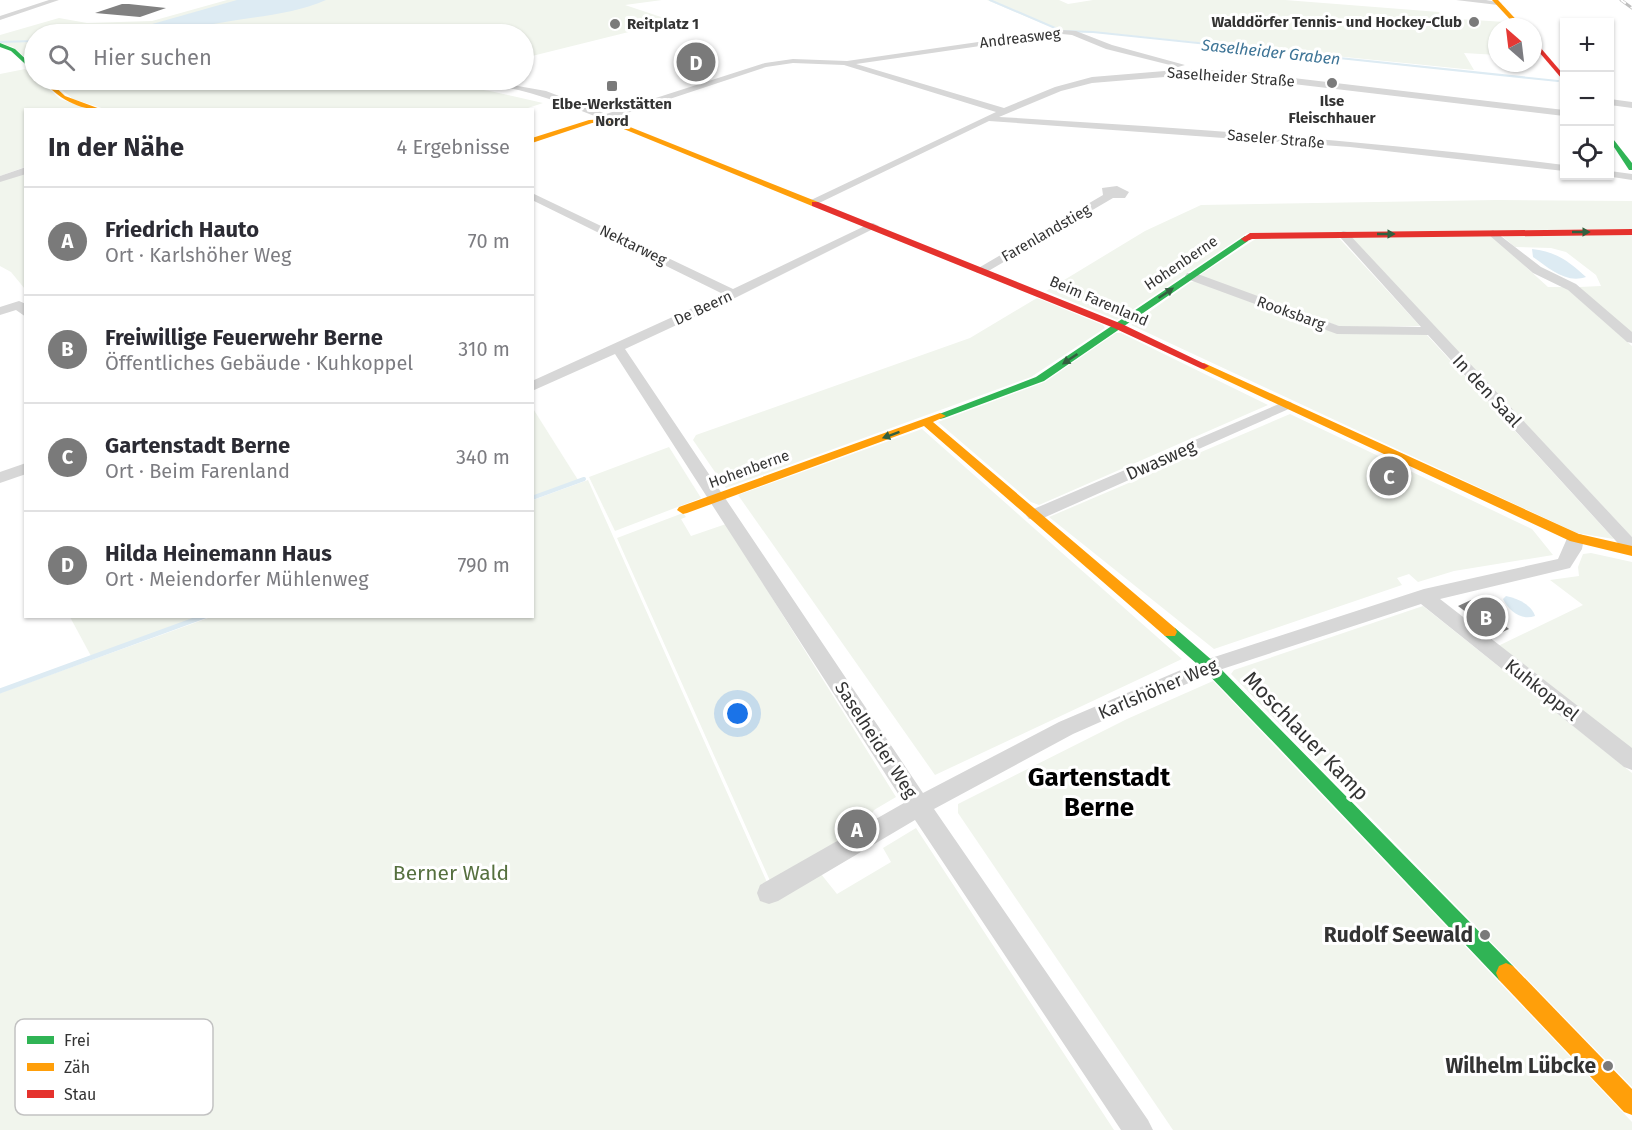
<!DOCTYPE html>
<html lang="de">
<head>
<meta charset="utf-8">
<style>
  :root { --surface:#fff; --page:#f7f7f7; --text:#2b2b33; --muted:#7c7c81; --line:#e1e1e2; --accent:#7a7a7a }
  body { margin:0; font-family:"Fira Sans",sans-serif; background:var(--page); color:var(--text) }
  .controls { position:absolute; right:18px; top:18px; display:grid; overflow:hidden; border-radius:0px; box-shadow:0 2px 4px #0004 }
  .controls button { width:54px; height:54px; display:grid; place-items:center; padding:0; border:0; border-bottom:2px solid var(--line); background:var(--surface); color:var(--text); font:30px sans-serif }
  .compass { position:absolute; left:1488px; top:18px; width:54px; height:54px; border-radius:50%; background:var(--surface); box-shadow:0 2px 4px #0004; rotate:332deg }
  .you { position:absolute; left:738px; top:714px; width:21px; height:21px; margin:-15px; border:4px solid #fff; border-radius:50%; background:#1a73e8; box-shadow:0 0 0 9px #1a73e833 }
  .badge { display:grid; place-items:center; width:39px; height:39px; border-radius:50%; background:var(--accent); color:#fff; font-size:20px; font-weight:700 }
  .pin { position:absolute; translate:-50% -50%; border:3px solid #fff; box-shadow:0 2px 6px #0006 }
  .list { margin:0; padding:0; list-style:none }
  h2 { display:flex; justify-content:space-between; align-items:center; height:78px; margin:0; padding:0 24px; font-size:26px }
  h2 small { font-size:20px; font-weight:400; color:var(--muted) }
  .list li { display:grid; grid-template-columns:39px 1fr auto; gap:18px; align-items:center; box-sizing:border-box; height:108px; padding:0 24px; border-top:2px solid var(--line) }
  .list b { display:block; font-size:22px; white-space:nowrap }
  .list p { margin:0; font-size:20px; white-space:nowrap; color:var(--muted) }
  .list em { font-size:20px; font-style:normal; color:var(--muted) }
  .icon { flex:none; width:33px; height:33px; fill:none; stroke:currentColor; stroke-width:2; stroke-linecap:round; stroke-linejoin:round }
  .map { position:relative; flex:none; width:1632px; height:1130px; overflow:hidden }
  .search { position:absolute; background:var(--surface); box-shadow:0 2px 4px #0004; left:24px; top:24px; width:510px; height:66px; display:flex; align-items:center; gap:15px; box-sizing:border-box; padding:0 21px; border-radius:33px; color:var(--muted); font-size:22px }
  .panel { position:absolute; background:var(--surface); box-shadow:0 2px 4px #0004; left:24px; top:108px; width:510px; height:510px; border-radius:0px }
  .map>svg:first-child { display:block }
  .green { fill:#f1f5ed }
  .water { fill:#ddebf3 }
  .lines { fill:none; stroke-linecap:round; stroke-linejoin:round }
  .stream-far2 { stroke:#ddebf3; stroke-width:2 }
  .stream-far1 { stroke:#ddebf3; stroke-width:4 }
  .stream { stroke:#ddebf3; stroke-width:5 }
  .building { fill:#818181 }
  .street { fill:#d7d7d7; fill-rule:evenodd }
  .fast { fill:#30b455; fill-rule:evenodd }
  .slow { fill:#ff9f0a; fill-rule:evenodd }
  .jam { fill:#e5322d; fill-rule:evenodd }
  .rail-casing { stroke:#bebebe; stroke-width:3 }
  .rail { stroke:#fff; stroke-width:2; stroke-dasharray:6; stroke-linecap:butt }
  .oneway { fill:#32603f }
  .poi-dot { fill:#7a7a7a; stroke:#fff; stroke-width:2 }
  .labels { text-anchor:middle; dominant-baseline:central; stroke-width:6; stroke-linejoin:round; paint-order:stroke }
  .far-poi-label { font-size:15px; font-weight:bold; fill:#333; stroke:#fff }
  .far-street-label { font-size:15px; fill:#333; stroke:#fff }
  .far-water-label { font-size:16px; font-style:italic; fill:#3f7597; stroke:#fff }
  .street-label { font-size:18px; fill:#333; stroke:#fff }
  .near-street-label { font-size:21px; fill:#333; stroke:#fff }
  .near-park-label { font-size:21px; fill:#56703f; stroke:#fff }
  .near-poi-label { font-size:21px; font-weight:bold; fill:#333; stroke:#fff; text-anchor:end }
  .near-quarter-label { font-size:26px; font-weight:bold; fill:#000; stroke:#fff }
  .key { fill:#fff; stroke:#c2c2c2; stroke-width:1.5 }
  .key-label { font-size:16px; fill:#333 }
</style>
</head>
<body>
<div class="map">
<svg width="1632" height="1130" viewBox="0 0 1632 1130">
  <rect width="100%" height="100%" fill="#fff"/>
  <g class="green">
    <polygon points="227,0 662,0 625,5 673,21 524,58 524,34 34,34 34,65 13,47 0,43 0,35 59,18 87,23 152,21"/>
    <polygon points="987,0 1059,0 1068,4 1093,0 1285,0 1439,12 1443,18 1505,22 1510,27 1497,27 1497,55 1464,53 1474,70 1117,34 1061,31"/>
    <polygon points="25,69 34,76 34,80 40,80 60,99 90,109 26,110 25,167 0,176 0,74"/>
    <polygon points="50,80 446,80 437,83 490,91 543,103 522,110 108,110 73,99"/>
    <polygon points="25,172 25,289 11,272 0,266 0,181"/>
    <polygon points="1497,200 1632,201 1632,229 1247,233 1117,320 1046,291 1145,231 1201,205"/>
    <polygon points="1501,235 1632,235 1632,333 1579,287 1601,286 1596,275 1566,252 1551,248 1515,247"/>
    <polygon points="1349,236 1492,236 1548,287 1565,287 1632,346 1632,537"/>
    <polygon points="1338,237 1420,326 1344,328 1202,277 1200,275 1257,238"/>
    <polygon points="1196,281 1341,334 1426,334 1614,539 1577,533 1131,325 1191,282"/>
    <polygon points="1037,298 1103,325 1105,328 1031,377 726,488 693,440 696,435 970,338"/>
    <polygon points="1116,333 1121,333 1268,405 1039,505 1031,502 938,422 1045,382"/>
    <polygon points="532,407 578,480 533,496 532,496"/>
    <polygon points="1290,414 1532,529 1553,555 1454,571 1418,582 1409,574 1397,578 1402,585 1214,649 1049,517"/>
    <polygon points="922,429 1182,659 935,775 738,495"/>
    <polygon points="669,447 701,498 615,531 589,477"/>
    <polygon points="588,480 774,898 821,874 837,894 891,862 883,848 916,828 1114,1130 0,1130 0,693 211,617 532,616 533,500"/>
    <polygon points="683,513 686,517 681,519 691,536 726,524 896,797 874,810 869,821 771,883 617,538"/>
    <polygon points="1591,553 1632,562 1632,752 1498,646 1583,605 1550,580 1579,576 1578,567 1583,554"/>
    <polygon points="1423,606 1632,773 1632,1087 1231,674 1234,670"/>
    <polygon points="70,617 199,617 91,656"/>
    <polygon points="1213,681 1632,1122 1632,1130 1173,1130 958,813 958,804 1127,719"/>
  </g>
  <g class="water">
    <path d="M237,0H326C296,13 263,16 231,21C193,27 156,35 117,34Z"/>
    <path d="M1532,249C1555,251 1570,262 1586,277C1566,284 1549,268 1533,257Z"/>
    <path d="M1506,596C1517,598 1532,605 1535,616C1521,621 1509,611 1503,599Z"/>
  </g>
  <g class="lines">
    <g class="stream-far2">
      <polyline points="990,0 1062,31 1093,32 1558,81"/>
      <polyline points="0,42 34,41"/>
    </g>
    <polyline class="stream-far1" points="532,498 584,479"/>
    <polyline class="stream" points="0,691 205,616"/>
  </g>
  <g class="building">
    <polygon points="122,4 129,4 166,8 140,17 95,13"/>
    <polygon points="1471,600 1498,620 1509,629 1496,635 1458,606"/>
  </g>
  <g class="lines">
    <g class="street">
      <polygon points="49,0 59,0 0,20 0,16"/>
      <polygon points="1456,0 1486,0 1502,3 1498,5"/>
      <path d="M1062,30L1076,31L1112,45L1185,65L1178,67L1106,49L1072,35L1062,34L856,64L1004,108L1055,87L1092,77L1189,69L1243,72L1564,110V116L1243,78L1189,75L1092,83L1061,91L999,117C1188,128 1376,141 1564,165V171L1350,147L989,121L815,205L811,204V200L996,112L844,65L793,63L766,67L600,122L595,119L597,117C559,102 519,86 478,84C469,83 458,87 451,82L453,80H484L546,91L606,114L765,63L793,59L847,61Z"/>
      <polygon points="1610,99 1632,102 1632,108 1610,105"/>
      <polygon points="26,167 26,174 0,182 0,176"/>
      <polygon points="1610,171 1632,174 1632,180 1606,176 1610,176"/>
      <polygon points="1117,186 1129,192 1125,198 1113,198 985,273 977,273 975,270 1103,195 1102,188"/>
      <polygon points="532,193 733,289 869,224 873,223 879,226 737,297 625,349 923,793 1059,722 1202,661 1424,589 1558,559 1569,534 1581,534 1584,538 1582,549 1570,568 1440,599 1632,748 1632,770 1624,767 1421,604 1216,671 1073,734 934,809 1148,1120 1153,1130 1121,1130 915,820 778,901 769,904 760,901 757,893 760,885 904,803 615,354 532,391 532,381 723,294 532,200"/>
      <polygon points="1493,230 1541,267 1576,284 1632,332 1632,343 1627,342 1568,290 1533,273 1489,235 1487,233"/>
      <polygon points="1343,231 1347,232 1632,537 1632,554 1626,552 1428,335 1337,334 1187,279 1185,276 1187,273 1195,273 1339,326 1421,327 1339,236 1337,234"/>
      <polygon points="19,301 26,304 26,317 16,310 0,315 0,307"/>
      <polygon points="1286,401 1291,402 1293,405 1291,408 1041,519 1029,519 1026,515 1029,511"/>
      <polygon points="26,463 26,474 0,483 0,472"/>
    </g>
    <g class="fast">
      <polygon points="0,43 15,49 34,67 34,72 11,51 0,47"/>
      <polygon points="1610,135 1632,163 1632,170 1629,170 1610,141"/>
      <polygon points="1245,236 1248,237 1248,241 1044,381 944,418 940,419 934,416 1036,377"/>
      <polygon points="1170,627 1175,628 1214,662 1513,966 1516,973 1513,980 1506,983 1499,980 1280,749 1204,670 1165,636 1163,632 1165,628"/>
    </g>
    <g class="slow">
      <polygon points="1492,0 1498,0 1523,27 1517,27"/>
      <path d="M42,80H48L65,96L103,110C78,110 58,98 42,80Z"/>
      <polygon points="610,119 818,202 819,204 812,206 609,123 592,123 532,143 532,138 589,120"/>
      <polygon points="1204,363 1579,534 1632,546 1632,556 1570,541 1200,368 1200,364"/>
      <polygon points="940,413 946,416 933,422 1175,628 1177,632 1175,636 1165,636 924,426 687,513 683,514 677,510 679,507"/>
      <polygon points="1506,963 1513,966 1632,1089 1632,1115 1624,1112 1499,980 1496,973 1499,966"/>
    </g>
    <g class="jam">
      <polygon points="1533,39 1564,75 1564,80 1562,79 1533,45"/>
      <polygon points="812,202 818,202 1122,324 1209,366 1204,369 1200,368 1114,328 812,206"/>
      <polygon points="1632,229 1632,235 1252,239 1245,242 1241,239 1250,233"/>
    </g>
    <defs>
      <polyline id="rail" points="1621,0 1632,8"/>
    </defs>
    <use href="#rail" class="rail-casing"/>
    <use href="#rail" class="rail"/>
  </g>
  <defs><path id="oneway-solid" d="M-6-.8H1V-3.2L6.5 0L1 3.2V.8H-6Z" transform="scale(1.5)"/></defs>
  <g class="oneway">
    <use href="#oneway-solid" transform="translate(1581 232)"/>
    <use href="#oneway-solid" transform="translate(1386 234)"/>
    <use href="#oneway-solid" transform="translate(1166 293) rotate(-34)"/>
    <use href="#oneway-solid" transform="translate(1070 359) rotate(146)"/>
    <use href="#oneway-solid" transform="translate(891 435) rotate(160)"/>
  </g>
  <g class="poi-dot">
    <circle cx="1474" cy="22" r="6"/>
    <circle cx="615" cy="24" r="6"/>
    <circle cx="1332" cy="83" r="6"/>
    <rect x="606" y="80" width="12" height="12" rx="3"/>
    <circle cx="1485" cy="935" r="6"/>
    <circle cx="1608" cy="1066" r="6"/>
  </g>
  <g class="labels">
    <g class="far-poi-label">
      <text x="1462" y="22" text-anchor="end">Walddörfer Tennis- und Hockey-Club</text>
      <text x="627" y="24" text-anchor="start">Reitplatz 1</text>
      <text x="1332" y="101">Ilse<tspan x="1332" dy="17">Fleischhauer</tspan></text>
      <text x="612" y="104">Elbe-Werkstätten<tspan x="612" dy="17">Nord</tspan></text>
    </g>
    <g class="far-street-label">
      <text transform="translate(1020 38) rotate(-7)">Andreasweg</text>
      <text transform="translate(1231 77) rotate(4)">Saselheider Straße</text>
      <text transform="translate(1276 139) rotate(5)">Saseler Straße</text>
      <text transform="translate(1046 233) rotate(-30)">Farenlandstieg</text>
      <text transform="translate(633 245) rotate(26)">Nektarweg</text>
      <text transform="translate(1181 263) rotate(-34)">Hohenberne</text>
      <text transform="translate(1099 301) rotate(23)">Beim Farenland</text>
      <text transform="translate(703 308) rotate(-25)">De Beern</text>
      <text transform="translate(1291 313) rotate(20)">Rooksbarg</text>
      <text transform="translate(749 469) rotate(-20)">Hohenberne</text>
    </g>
    <g class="far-water-label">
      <text transform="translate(1271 52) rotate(6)">Saselheider Graben</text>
    </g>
    <g class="street-label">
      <text transform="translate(1487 391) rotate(47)">In den Saal</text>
      <text transform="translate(1161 460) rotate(-24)">Dwasweg</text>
      <text transform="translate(1158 689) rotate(-23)">Karlshöher Weg</text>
      <text transform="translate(1542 690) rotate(38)">Kuhkoppel</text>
      <text transform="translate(876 740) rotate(57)">Saselheider Weg</text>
    </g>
    <g class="near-street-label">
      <text transform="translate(1306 736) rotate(46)">Moschlauer Kamp</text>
    </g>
    <g class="near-park-label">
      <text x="451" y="873">Berner Wald</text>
    </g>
    <g class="near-poi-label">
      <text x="1473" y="935">Rudolf Seewald</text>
      <text x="1596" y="1066">Wilhelm Lübcke</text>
    </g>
    <g class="near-quarter-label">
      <text x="1099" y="777">Gartenstadt<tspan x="1099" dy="30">Berne</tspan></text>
    </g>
  </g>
  <rect x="15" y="1019" width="198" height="96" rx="9" class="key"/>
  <rect x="27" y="1036" width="27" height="8" fill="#30b455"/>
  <rect x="27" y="1063" width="27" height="8" fill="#ff9f0a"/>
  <rect x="27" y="1090" width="27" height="8" fill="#e5322d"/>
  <g class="key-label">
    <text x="64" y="1046">Frei</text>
    <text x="64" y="1073">Zäh</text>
    <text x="64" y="1100">Stau</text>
  </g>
</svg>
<div class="controls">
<button>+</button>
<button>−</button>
<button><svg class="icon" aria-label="locate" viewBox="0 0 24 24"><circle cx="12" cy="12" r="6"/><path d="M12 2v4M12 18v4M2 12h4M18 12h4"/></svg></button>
</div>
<svg class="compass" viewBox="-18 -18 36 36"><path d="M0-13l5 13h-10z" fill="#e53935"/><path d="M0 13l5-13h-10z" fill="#7c7c81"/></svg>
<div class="you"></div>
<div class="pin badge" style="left:857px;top:829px">A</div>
<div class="pin badge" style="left:1486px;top:617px">B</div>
<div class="pin badge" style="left:1389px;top:476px">C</div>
<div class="pin badge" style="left:696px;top:62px">D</div>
<div class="search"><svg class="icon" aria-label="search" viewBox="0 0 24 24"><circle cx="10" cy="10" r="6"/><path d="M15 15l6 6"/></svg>Hier suchen</div>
<section class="panel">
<h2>In der Nähe<small>4 Ergebnisse</small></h2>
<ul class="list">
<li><span class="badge">A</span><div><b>Friedrich Hauto</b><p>Ort · Karlshöher Weg</p></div><em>70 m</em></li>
<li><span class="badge">B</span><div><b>Freiwillige Feuerwehr Berne</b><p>Öffentliches Gebäude · Kuhkoppel</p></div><em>310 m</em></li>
<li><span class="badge">C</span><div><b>Gartenstadt Berne</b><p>Ort · Beim Farenland</p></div><em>340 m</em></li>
<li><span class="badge">D</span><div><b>Hilda Heinemann Haus</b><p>Ort · Meiendorfer Mühlenweg</p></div><em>790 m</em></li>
</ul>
</section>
</div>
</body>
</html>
